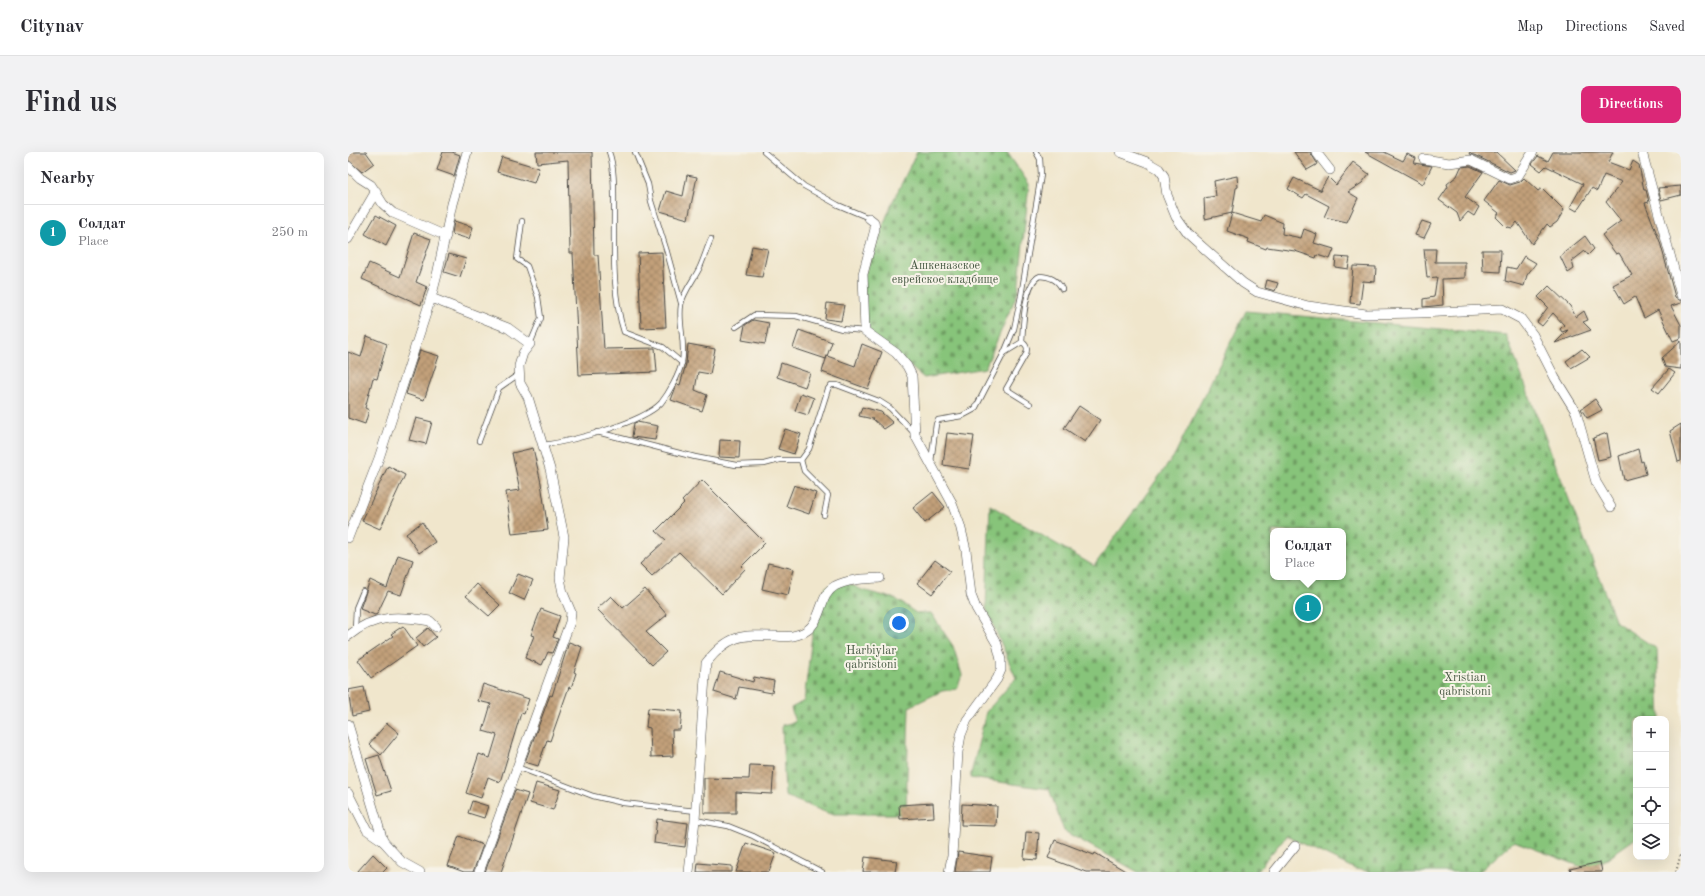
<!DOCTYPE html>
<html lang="en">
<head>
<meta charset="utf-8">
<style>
  :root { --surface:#fff; --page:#f2f2f3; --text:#2b2b33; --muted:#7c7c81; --line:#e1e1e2; --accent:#db2777 }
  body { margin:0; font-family:"Old Standard TT",serif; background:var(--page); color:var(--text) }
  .controls { position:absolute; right:12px; bottom:12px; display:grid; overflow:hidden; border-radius:8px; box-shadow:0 4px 16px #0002 }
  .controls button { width:36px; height:36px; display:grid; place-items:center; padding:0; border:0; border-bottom:1px solid var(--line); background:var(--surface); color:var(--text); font:20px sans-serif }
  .you { position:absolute; left:551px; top:471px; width:14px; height:14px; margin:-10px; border:3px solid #fff; border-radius:50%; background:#1a73e8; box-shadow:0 0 0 6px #1a73e833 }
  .badge { display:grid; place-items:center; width:26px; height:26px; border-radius:50%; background:var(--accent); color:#fff; font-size:13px; font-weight:700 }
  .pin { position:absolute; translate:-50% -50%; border:2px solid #fff; box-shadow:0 1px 4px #0006 }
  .popup { position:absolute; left:922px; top:376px; width:76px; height:52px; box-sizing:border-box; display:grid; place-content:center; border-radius:8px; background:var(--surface); filter:drop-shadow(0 1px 3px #0005); font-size:13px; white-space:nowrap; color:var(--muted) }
  .popup b { font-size:15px; color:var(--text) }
  .popup::after { content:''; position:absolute; left:50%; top:100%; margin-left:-8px; border:8px solid transparent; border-top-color:var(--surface) }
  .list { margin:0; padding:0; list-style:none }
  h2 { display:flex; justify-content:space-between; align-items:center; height:52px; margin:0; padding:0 16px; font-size:17px }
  h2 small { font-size:13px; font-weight:400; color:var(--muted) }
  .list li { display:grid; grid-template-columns:26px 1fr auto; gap:12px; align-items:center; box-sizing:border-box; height:56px; padding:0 16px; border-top:1px solid var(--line) }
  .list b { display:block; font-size:15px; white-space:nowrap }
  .list p { margin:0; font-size:13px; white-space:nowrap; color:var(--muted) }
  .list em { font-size:13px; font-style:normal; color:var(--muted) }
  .icon { flex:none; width:22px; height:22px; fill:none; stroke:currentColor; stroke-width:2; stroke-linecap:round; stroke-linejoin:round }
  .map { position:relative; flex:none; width:1333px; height:720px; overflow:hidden; border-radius:8px }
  header { display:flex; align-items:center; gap:24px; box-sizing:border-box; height:56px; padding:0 20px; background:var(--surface); border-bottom:1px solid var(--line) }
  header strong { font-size:19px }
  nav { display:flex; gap:22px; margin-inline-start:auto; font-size:14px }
  .intro { display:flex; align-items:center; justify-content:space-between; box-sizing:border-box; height:96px; padding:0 24px }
  h1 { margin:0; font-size:28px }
  .button { padding:10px 18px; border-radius:8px; background:var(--accent); color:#fff; font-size:14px; font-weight:700 }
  main { display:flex; gap:24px; padding:0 24px }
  aside { flex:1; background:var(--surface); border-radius:8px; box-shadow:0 4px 16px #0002 }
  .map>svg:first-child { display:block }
  .cemetery { fill:url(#cemetery-stones); stroke:#597852; fill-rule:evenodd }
  .building { fill:url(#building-cross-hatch) }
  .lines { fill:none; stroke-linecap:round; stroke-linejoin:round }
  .lane-casing { stroke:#494743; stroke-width:6 }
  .street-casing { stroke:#494743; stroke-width:10 }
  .path { stroke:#494743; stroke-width:2; stroke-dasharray:1 3; stroke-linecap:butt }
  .lane { stroke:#fff; stroke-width:4.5 }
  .street { stroke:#fff; stroke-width:9 }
  .labels { text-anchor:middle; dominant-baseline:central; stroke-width:4; stroke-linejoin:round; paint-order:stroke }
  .park-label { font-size:12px; fill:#475943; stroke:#f7f3e8 }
</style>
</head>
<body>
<header>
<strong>Citynav</strong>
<nav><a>Map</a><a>Directions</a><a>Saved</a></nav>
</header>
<div class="intro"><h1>Find us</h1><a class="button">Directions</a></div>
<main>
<aside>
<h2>Nearby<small></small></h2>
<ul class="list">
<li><span class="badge" style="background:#0f9aa8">1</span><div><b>Солдат</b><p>Place</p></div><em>250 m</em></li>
</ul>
</aside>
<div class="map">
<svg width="1333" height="720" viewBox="0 0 1333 720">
  <defs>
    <pattern id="cemetery-stones" width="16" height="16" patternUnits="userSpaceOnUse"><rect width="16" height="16" fill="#87c47a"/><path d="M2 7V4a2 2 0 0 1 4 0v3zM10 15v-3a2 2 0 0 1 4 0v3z" fill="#6f9f64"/></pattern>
    <pattern id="building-cross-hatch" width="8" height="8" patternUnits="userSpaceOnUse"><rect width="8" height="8" fill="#c2a07a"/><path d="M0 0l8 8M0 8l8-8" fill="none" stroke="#9e8364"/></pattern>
  </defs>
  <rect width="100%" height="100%" fill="#f7f3e8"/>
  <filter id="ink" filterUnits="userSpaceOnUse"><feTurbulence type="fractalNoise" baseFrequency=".025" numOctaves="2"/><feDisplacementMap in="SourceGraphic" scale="8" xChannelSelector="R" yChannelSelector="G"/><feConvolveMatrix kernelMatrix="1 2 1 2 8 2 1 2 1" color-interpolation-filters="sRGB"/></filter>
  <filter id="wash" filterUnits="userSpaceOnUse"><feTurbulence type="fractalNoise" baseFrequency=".012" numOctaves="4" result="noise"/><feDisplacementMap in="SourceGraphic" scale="16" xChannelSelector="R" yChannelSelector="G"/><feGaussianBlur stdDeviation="0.9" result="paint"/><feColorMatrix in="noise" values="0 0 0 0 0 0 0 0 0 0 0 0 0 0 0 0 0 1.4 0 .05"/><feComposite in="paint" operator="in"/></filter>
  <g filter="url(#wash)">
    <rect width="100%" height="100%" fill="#f0e6cc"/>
    <g class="cemetery">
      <polygon points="569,0 659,0 681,32 670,140 637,216 576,226 518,179 515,127 543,53"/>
      <path d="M898,159L1158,183L1268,470L1309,497L1312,567H1288V686L1242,718L1166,689L1131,720H1024L1007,717L938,684L908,720H790L716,679L701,637L622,626L638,560L668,526L638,456L642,353L746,414L826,304ZM925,379H995V425H925Z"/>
      <polygon points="496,429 514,438 548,447 568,461 583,461 605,494 614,523 609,537 594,539 561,555 558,662 482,662 437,644 434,573 447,570 443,556 456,549 466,467 478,435"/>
    </g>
    <g id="blocks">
      <g class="building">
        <polygon points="5,0 18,0 26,11 14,20 0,8 0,3"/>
        <polygon points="95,0 104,0 112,3 106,24 89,18"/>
        <polygon points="188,0 244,0 246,103 250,103 256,197 307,196 309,220 231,223 225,101 222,101 220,8 189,11"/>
        <polygon points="946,0 962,0 969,11 968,13 959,18"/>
        <polygon points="1017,0 1036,0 1055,9 1059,2 1068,6 1066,11 1084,14 1075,32"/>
        <polygon points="1122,0 1148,0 1167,18 1162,20 1126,3 1121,2"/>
        <polygon points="1205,0 1265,0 1260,10 1281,18 1285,9 1291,13 1296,38 1298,38 1301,50 1297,51 1312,90 1327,145 1333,149 1333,151 1323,154 1333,173 1333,186 1325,189 1310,158 1296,166 1287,145 1276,152 1265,133 1284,123 1271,101 1268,102 1254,83 1273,69 1258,50 1274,30 1256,23 1249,39 1244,36 1229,59 1222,55 1235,32 1198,14 1193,19 1184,12 1190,4 1200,9"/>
        <polygon points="154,5 191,16 186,31 149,20"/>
        <polygon points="1005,10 1021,22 1014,31 1000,40 1010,46 999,70 976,65 981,54 958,42 955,46 940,37 946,26 974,39 973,37 980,25 988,33"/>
        <polygon points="1122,14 1135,20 1117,45 1131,55 1126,64 1120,60 1112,69 1109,61 1091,48 1100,35 1099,32 1109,24 1113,15"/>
        <polygon points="339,23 349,25 340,67 312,59 318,39 335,44"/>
        <polygon points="889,24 890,35 888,36 884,61 857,67 856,46 868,44 866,29"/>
        <polygon points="1176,26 1190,39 1194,36 1216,58 1209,70 1202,75 1199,72 1184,92 1169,70 1164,76 1160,75 1159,76 1148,65 1151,61 1136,49 1151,28 1162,33 1172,30"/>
        <polygon points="1333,34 1333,43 1313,48 1310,36"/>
        <polygon points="884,61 913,70 916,63 935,71 934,82 953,86 956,77 969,82 966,91 986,97 982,107 969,103 968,106 947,99 919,95 918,97 900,90 901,87 879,79"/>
        <polygon points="28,63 48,74 38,94 17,82"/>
        <polygon points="106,69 125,75 121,87 104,82"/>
        <polygon points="1074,69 1083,72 1076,86 1067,83"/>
        <polygon points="66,81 83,87 68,130 79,135 73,153 14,127 21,111 52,125"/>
        <polygon points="1237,84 1246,97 1240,103 1237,99 1224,109 1226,117 1220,121 1212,104"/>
        <polygon points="404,94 420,97 414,125 398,123"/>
        <polygon points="1076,97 1088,97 1087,110 1117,110 1117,126 1094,127 1095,153 1075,155 1075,147 1086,145 1089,125 1079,126"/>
        <polygon points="1134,98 1153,98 1152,120 1135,119"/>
        <polygon points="314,100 318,175 293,176 290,101"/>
        <polygon points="101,102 118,107 112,125 96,120"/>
        <polygon points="1176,104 1188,111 1179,123 1176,134 1157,129 1159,115 1168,117"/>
        <polygon points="988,105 1002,106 1000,117 987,115"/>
        <polygon points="1005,114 1028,115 1027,130 1015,129 1012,152 1002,151"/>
        <polygon points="919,128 930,131 927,139 917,136"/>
        <polygon points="1201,134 1222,154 1228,165 1236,159 1240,168 1235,170 1243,178 1207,191 1220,178 1214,180 1212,177 1216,173 1205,161 1194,174 1189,170 1200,155 1190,145"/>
        <polygon points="479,151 496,153 493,169 477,167"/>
        <polygon points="405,168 421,171 417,192 394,188 397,173"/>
        <polygon points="451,178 484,190 478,207 445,196"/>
        <polygon points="19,184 39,192 29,227 25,226 17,256 21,258 17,272 0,266 0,200 13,205"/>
        <polygon points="1333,189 1333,217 1317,215 1314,206"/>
        <polygon points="340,192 367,197 362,222 350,220 347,238 359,243 354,259 323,248 329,232 332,233 338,212"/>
        <polygon points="514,192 534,200 520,237 474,220 479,204 507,214"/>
        <polygon points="1234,197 1242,205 1223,216 1218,209"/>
        <polygon points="72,198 91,204 76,248 58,242"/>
        <polygon points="433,211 462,221 457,235 429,225"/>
        <polygon points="1321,217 1327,221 1311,241 1304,236"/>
        <polygon points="453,241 466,246 460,263 447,259"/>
        <polygon points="1247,247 1254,258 1239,266 1233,257"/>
        <polygon points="731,254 752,268 737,290 716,276"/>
        <polygon points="514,255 533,260 545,271 536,277 525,267 511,264"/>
        <polygon points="68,266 84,270 78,292 61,288"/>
        <polygon points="289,270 310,274 307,288 284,285 286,271"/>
        <polygon points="1333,272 1333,309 1330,310 1322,279"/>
        <polygon points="437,277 453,282 446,302 430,297"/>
        <polygon points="599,281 626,284 621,317 595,313"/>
        <polygon points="1259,281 1263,305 1250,308 1245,286"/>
        <polygon points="372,288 392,289 391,306 371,305"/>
        <polygon points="185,296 193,331 200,378 164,382 158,340 172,338 164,301"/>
        <polygon points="1290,297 1293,310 1295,309 1298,322 1276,328 1271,304"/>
        <polygon points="40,314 57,323 32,377 14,369"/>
        <polygon points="354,328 417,391 394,414 397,417 374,442 331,400 304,424 292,412 318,388 308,379 336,351 334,349"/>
        <polygon points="446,333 468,341 461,362 438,354"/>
        <polygon points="585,340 597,355 577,371 565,356"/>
        <polygon points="74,370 87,390 71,401 58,382"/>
        <polygon points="50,403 65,408 53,443 40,439 29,462 27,463 12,457 22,428 39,436"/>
        <polygon points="587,408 602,419 584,442 569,431"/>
        <polygon points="420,411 446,417 440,443 414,437"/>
        <polygon points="170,422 185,428 176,448 161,441"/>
        <polygon points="129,432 152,453 141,464 118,444"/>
        <polygon points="297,437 319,463 298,480 318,500 304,513 249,457 263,444 275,456"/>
        <polygon points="193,457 212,464 205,485 210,487 204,501 200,500 194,513 177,506 186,484 183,483"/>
        <polygon points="55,474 69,494 23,526 10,508 45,484 43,482"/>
        <polygon points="80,476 88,485 75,495 68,486"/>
        <polygon points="221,490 234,495 226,520 228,521 223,536 221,535 202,589 199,588 190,614 177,610 202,543 204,544"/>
        <polygon points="372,520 405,530 406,525 426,529 424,541 391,535 388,547 366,540"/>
        <polygon points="135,532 181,547 176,562 173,561 152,630 140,625 133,646 118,641 131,602 142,606 149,583 135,579 143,552 130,549"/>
        <polygon points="16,535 21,560 4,564 0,538"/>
        <polygon points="300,556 334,559 332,578 324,578 325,604 303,605 302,576 298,575"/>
        <polygon points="39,571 51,581 33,603 21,592"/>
        <polygon points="31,603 43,639 29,643 18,607"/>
        <polygon points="402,613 426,614 424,642 388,640 388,661 356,661 356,626 401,627"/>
        <polygon points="188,631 212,638 205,658 182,651"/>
        <polygon points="167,638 180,642 164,689 153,720 137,720"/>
        <polygon points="124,649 140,654 136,666 120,661"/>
        <polygon points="585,651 586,665 552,667 551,653"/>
        <polygon points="614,652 649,654 648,674 613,673"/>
        <polygon points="309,667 340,671 337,695 306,691"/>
        <polygon points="678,680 691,681 689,708 676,707"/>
        <polygon points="111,684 135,693 125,720 116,720 100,714"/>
        <polygon points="707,688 746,703 747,701 779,720 738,720 700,706"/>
        <polygon points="398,691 428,701 421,720 388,720"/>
        <polygon points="610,700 644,705 642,720 607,720"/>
        <polygon points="25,702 39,716 35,720 9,720"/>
        <polygon points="517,705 549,709 547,720 515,720"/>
        <polygon points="1252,710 1254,720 1223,720 1222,717"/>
        <polygon points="350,711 384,714 384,720 349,720"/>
      </g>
    </g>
  </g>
  <g filter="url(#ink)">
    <use href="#blocks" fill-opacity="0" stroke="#494743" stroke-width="1"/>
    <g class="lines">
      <defs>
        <g id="lane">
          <path d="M261,0C267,15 266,42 266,58C266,97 264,144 276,180L315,195L334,211"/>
          <polyline points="287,0 300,32 303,49 319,100 333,151"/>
          <polyline points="416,0 456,34 490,53 521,66"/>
          <polyline points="174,69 169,107 179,114 190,145 193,166 182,192"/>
          <polyline points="388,175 406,163 448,164 494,177 517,179"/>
          <path d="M674,190C675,175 676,130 692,124C702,125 709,127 714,137"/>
          <path d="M656,201L674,190C679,193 680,196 678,202L658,237L682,252"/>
          <polyline points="249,280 347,305 388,313 416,312 431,308 453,308 461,297 480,237 483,233 489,233 531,249 542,256 566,281"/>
          <polyline points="131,289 151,236 171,222"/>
          <path d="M196,293C224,289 294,271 313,251C321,241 331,223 334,210C338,191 330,172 333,153C334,142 347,126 352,115C356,106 359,96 363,87"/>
          <polyline points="453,308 456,319 480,343 476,363"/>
          <polyline points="583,310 588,272 590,268 614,264 627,257 656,201 666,177 673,144 693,23 692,7 688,0"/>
          <polyline points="7,478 8,456 15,439"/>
          <polyline points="169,615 245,644 275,651 348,659"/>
          <polyline points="347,668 380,674 405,684 474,720"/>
        </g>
        <g id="street">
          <polyline points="772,0 799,10 811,17 816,24 819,43 828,65 840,82 895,131 909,140 960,154 1018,162 1072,161 1154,157 1173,167 1185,183 1207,226 1228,260 1248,330 1263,355"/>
          <polyline points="968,0 982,18"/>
          <polyline points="1294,0 1333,143"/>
          <polyline points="1076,7 1101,11 1123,8 1162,27 1170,24 1185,0"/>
          <polyline points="0,14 12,26 23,33 35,52 45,61 98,84"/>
          <polyline points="521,66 526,70 527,77 515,122 517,179 548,201 559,214 564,224 567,283 603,349 612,373 618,398 623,443 628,456 649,492 653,508 653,518 649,527 619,568 613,583 610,600 604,704 601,720"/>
          <polyline points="0,87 28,39"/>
          <polyline points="83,146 160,176 182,192 175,201 171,214 172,231 180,245 202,317 216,385 212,426 215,441 223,460 222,470 131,720"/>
          <polyline points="0,386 31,306 83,146 89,123 104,52 119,0"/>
          <path d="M0,484C27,462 51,464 82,469L88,475"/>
          <polyline points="0,572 35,689 54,710 72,720"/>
          <polyline points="0,641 19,678 35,689"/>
          <path d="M341,720L347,668L358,511C381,482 393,483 428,484C436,485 444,485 452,482C476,474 469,444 487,434C501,427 517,427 532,426"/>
          <polyline points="926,720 947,694"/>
        </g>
      </defs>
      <use href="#lane" class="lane-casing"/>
      <use href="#street" class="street-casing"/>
      <polyline class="path" points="1328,720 1333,701"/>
      <use href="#lane" class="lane"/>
      <use href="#street" class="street"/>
    </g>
  </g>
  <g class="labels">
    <g class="park-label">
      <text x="597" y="114">Ашкеназское<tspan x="597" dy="14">еврейское кладбище</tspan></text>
      <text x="523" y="499">Harbiylar<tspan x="523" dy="14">qabristoni</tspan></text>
      <text x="1117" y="526">Xristian<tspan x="1117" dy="14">qabristoni</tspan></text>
    </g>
  </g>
</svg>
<div class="controls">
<button>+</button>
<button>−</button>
<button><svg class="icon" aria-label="locate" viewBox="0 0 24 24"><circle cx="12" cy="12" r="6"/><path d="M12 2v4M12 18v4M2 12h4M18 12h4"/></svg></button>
<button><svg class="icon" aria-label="layers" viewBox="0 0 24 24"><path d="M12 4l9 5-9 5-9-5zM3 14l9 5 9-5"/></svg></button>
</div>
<div class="you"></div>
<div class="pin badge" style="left:960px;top:456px;background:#0f9aa8">1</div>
<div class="popup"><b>Солдат</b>Place</div>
</div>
</main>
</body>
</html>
